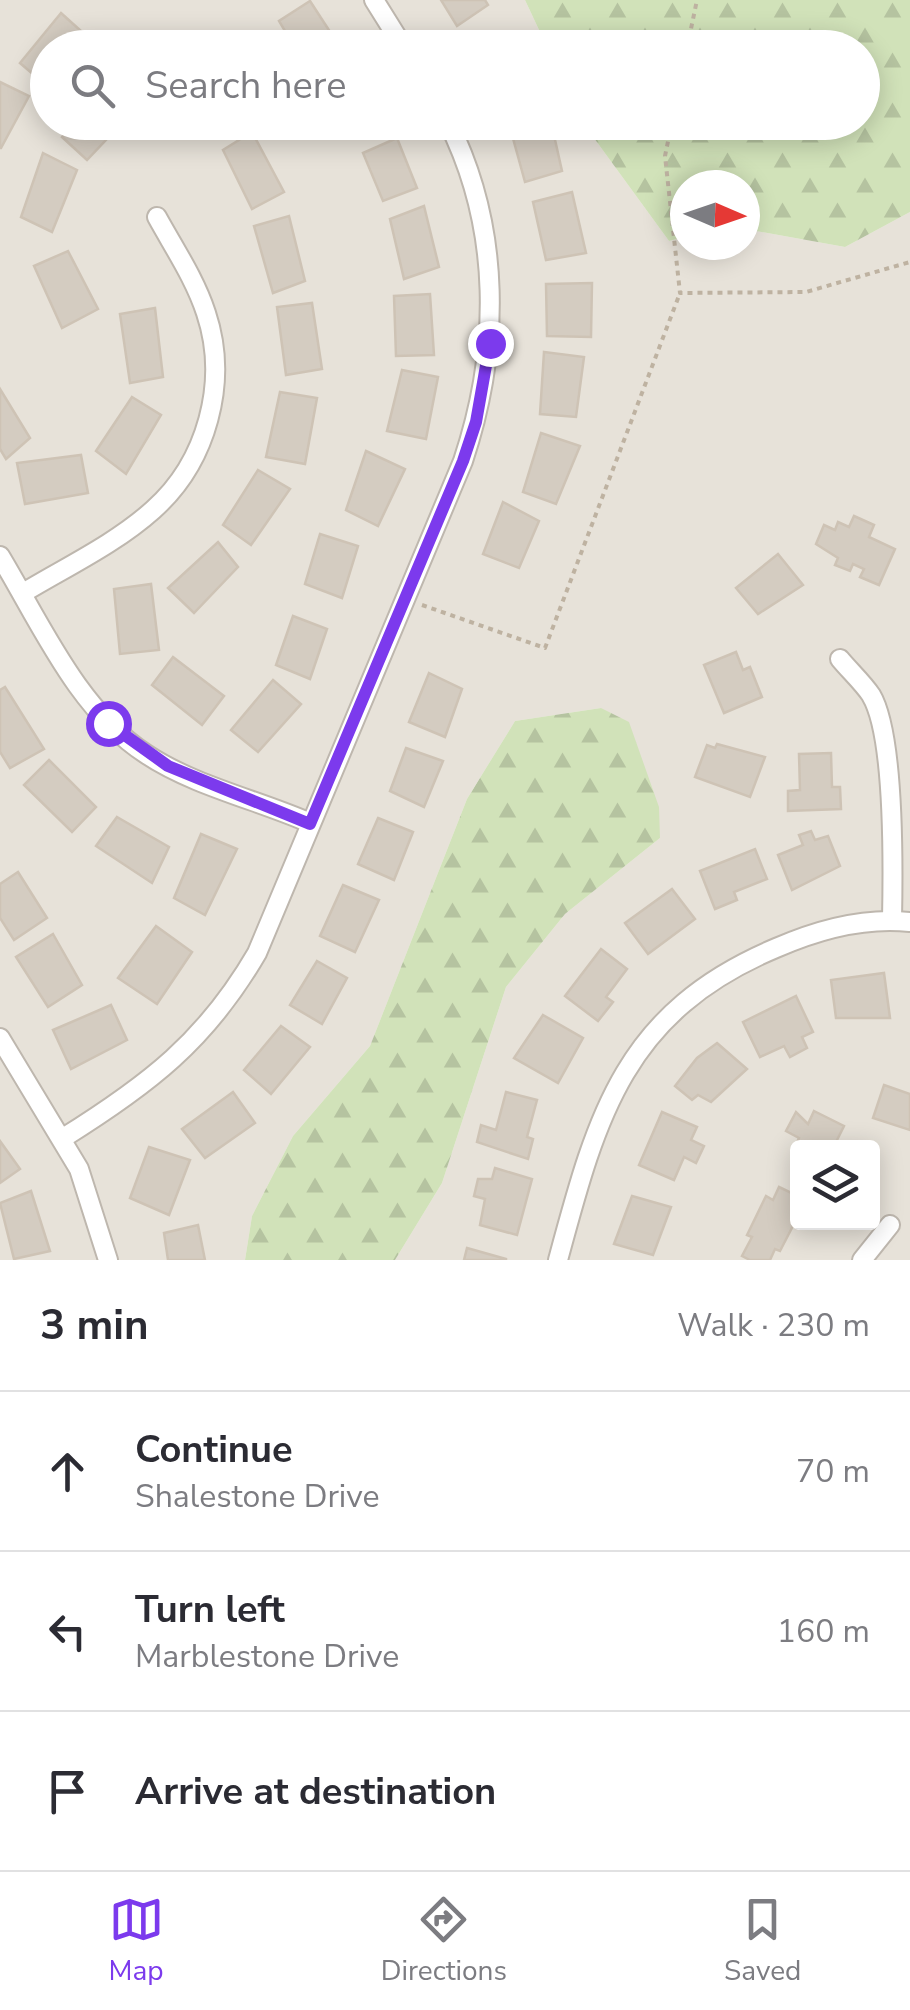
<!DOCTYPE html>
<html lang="en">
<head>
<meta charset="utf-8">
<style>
  :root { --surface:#fff; --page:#f2f2f3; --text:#2b2b33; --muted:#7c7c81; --line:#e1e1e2; --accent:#7c3aed }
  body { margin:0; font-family:"Nunito Sans",sans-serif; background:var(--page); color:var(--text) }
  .controls { position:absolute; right:30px; bottom:30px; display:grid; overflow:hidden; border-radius:10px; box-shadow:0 5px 25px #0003 }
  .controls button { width:90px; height:90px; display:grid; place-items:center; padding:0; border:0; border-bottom:2px solid var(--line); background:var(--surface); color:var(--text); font:50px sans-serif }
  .compass { position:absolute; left:670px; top:170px; width:90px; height:90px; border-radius:50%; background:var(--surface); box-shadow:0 5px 25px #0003; rotate:92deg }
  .stop { position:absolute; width:30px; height:30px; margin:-22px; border:8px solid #7c3aed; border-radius:50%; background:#fff }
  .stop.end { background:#7c3aed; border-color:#fff; box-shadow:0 2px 10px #0008 }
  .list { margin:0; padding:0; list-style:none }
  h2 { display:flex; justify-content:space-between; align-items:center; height:130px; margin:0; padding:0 40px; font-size:42px }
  h2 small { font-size:32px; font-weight:400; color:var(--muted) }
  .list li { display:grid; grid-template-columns:65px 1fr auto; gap:30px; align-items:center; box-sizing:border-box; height:160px; padding:0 40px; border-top:2px solid var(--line) }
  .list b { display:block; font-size:38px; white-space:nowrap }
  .list p { margin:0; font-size:32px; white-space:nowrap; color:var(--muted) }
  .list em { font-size:32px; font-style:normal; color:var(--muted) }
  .icon { flex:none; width:55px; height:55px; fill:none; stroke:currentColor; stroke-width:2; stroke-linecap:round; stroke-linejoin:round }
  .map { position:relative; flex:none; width:910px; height:1260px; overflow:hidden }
  .search { position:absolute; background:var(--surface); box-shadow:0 5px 25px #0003; left:30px; right:30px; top:30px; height:110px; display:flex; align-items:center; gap:25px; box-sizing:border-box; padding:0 35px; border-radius:55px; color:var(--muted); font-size:38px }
  .sheet { height:610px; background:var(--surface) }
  nav { display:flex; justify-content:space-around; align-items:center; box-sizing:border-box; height:140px; border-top:2px solid var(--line); background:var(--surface); font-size:28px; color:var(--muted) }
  nav a { display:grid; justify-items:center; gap:5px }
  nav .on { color:var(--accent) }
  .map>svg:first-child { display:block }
  .residential { fill:#e7e2d9; fill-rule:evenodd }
  .forest { fill:url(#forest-firs) }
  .building { fill:#d4ccc1; stroke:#cec3b5; stroke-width:2.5 }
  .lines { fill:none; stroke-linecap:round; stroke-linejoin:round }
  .minor-casing { stroke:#beb7ae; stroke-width:22 }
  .path { stroke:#beb2a1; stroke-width:4; stroke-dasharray:5 5; stroke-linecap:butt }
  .minor { stroke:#fff; stroke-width:18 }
  .route { stroke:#7c3aed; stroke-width:12 }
</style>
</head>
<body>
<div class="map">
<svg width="910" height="1260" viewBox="0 0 910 1260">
  <defs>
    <pattern id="forest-firs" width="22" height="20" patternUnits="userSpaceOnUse" patternTransform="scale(2.5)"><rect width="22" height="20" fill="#d1e2b9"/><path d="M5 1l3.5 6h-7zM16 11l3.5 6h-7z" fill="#b5c3a0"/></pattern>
  </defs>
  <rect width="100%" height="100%" fill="#f3f0eb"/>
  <path class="residential" d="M0,0H525L547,47L48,48V122L583,123L669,241L685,237V245H745V229L845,247L910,212V1260H395L442,1183L506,987L565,914L660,838L601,708L515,721L467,799L370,1046L293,1136L252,1216L245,1260H0ZM798,1148H872V1222H798Z"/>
  <g class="forest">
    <polygon points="525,0 910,0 910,212 845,247 745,229 745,185 685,185 685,237 669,241 583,123 862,122 862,48 547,47"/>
    <polygon points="601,708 629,722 659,807 660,838 565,914 506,987 442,1183 395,1260 245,1260 252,1216 293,1136 370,1046 467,799 515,721"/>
  </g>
  <g class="building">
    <polygon points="441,0 485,0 488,5 457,26"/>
    <polygon points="310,1 338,44 333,48 295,48 279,21"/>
    <polygon points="61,13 90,39 82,48 48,48 48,87 20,63"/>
    <polygon points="0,82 29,96 1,148 0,148"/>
    <polygon points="74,122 123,122 87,160 62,137"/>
    <polygon points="541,122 551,122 562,171 525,182 511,131"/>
    <polygon points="252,132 284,192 252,209 223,150"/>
    <polygon points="397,138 417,188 383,201 363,153"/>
    <polygon points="43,153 77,170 52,232 21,217"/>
    <polygon points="572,192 586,253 546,260 533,202"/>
    <polygon points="424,206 439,267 404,279 390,219"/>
    <polygon points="289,216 305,281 273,293 254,226"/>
    <polygon points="68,251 98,309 62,328 34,266"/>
    <polygon points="592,283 591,337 547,336 546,284"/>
    <polygon points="430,294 434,355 396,356 394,296"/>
    <polygon points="312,303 322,369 286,375 277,307"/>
    <polygon points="155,308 163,377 130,383 120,314"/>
    <polygon points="544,352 584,357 576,417 540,414"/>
    <polygon points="402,370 438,377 426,439 387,431"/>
    <polygon points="0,389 30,438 6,459 0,449"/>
    <polygon points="280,392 317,398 305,464 266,457"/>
    <polygon points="132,397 161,415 126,474 96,451"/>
    <polygon points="541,433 580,446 556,504 523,492"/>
    <polygon points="366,451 405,469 378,526 346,510"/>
    <polygon points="81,455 88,493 25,504 17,463"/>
    <polygon points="258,470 290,489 251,545 223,525"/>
    <polygon points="503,502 539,521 519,568 483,554"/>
    <polygon points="854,516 874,525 869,537 895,549 879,585 860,577 864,569 853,564 850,571 835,565 838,558 816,544 824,525 835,530 838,522 849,527"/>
    <polygon points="320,534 358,546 342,598 305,584"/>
    <polygon points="218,542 238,567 194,613 168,588"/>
    <polygon points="778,554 803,585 758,614 736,588"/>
    <polygon points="151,584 159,650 120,654 114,589"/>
    <polygon points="293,616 327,629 310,679 276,665"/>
    <polygon points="736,652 743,670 750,667 762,697 724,713 704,665"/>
    <polygon points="173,657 224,696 202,725 152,685"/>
    <polygon points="429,673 462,689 445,737 409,722"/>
    <polygon points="273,680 301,704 258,752 231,730"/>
    <polygon points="5,687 44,749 10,768 0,752 0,690"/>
    <polygon points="717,744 765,757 750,797 695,777 707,745 715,748"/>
    <polygon points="406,748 443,761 424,807 390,791"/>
    <polygon points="831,753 832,787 840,787 841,809 788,811 788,791 800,790 799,754"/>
    <polygon points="49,760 96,807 72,832 24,785"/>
    <polygon points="117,817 169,847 152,883 96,846"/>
    <polygon points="378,818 413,832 394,880 358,864"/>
    <polygon points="811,831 815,840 828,836 840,866 792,890 778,855 803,845 799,835"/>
    <polygon points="201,834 237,849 205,915 174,898"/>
    <polygon points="755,849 767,879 734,892 737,900 715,909 700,871"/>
    <polygon points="18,872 47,918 14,940 0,918 0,884"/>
    <polygon points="343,885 379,900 355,952 320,936"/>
    <polygon points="672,889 695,919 648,954 625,923"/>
    <polygon points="156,926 192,952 157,1004 118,978"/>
    <polygon points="53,934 82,985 48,1007 16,957"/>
    <polygon points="601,949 627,969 606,997 613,1002 598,1021 565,996"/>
    <polygon points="317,961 347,978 322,1024 290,1005"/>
    <polygon points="884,973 890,1018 836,1018 831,980"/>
    <polygon points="796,996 813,1032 802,1037 807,1048 790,1057 784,1046 760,1057 743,1022"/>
    <polygon points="111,1005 127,1040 71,1069 53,1030"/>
    <polygon points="543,1015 583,1038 558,1083 514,1058"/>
    <polygon points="281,1026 310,1047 271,1094 244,1070"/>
    <polygon points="717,1043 747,1069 711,1102 698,1095 692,1100 675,1086 697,1058"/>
    <polygon points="884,1085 910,1094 910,1130 873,1118"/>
    <polygon points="233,1092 255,1123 205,1158 182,1129"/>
    <polygon points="506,1092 537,1100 527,1137 533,1139 528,1159 477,1142 481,1125 496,1130"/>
    <polygon points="814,1111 844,1126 833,1148 798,1150 794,1148 799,1138 786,1131 796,1112 808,1124"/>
    <polygon points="662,1112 697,1127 691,1140 704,1146 696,1163 684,1157 674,1180 639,1165"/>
    <polygon points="0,1141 20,1169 0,1183"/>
    <polygon points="149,1147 190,1160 169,1215 130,1198"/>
    <polygon points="495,1168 532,1179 517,1235 480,1225 485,1199 474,1196 478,1179 492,1179"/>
    <polygon points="779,1187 798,1196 793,1208 798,1216 780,1251 775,1249 770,1260 750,1260 742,1256 752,1237 747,1235 766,1196 773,1200"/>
    <polygon points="31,1191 50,1251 14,1259 0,1203"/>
    <polygon points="632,1196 671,1207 653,1255 614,1244"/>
    <polygon points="198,1225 205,1260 168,1260 164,1233"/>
    <polygon points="467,1248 506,1259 506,1260 464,1260"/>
  </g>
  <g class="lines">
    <defs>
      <g id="minor">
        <polyline points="374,0 404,48"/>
        <path d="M0,556C41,624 78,710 146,754C194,786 258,800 310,823"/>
        <path d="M23,593C66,567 115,544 153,510C207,462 229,382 206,313C195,279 174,248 157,217"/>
        <path d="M840,659C850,671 863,683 871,695C895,735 893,871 892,920"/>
        <polyline points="0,1038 79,1169 108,1260"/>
        <path d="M63,1138C148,1085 206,1041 257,953L463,461C500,350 502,230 448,122"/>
        <path d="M558,1260C597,1115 624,1012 776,948C817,930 864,917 910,922"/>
        <polyline points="862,1260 890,1225"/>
      </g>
    </defs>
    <use href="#minor" class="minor-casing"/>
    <g class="path">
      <polyline points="687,48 697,0"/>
      <polyline points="672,122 665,156 680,293 806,292 910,262"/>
      <polyline points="422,605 545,648 680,293"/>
    </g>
    <use href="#minor" class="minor"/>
  </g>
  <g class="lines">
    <polyline class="route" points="108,723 168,766 310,824 463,461 476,422 490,343"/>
  </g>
</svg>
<div class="controls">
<button><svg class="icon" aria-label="layers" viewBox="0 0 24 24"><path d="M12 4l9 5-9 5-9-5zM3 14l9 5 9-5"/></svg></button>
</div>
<svg class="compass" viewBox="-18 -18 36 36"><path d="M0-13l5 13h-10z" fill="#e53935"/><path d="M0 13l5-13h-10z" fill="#7c7c81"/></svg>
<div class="stop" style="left:108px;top:723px"></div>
<div class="stop end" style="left:490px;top:343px"></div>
<div class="search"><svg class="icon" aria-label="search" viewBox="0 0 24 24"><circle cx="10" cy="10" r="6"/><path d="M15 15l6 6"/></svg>Search here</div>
</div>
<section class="sheet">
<h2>3 min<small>Walk · 230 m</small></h2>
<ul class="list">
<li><svg class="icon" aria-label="ahead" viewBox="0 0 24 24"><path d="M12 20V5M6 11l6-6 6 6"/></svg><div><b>Continue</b><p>Shalestone Drive</p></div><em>70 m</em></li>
<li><svg class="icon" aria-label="left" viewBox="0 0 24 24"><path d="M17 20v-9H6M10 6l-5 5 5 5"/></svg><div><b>Turn left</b><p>Marblestone Drive</p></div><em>160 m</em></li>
<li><svg class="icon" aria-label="arrive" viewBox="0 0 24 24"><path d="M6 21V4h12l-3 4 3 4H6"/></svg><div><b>Arrive at destination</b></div></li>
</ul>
</section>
<nav>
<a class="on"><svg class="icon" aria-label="map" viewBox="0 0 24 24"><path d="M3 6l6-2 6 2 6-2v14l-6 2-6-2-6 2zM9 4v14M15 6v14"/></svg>Map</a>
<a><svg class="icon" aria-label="directions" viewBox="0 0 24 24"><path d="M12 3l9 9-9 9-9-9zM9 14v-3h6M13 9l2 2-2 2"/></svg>Directions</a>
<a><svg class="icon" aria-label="saved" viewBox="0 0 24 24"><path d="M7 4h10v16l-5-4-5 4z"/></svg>Saved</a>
</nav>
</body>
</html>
